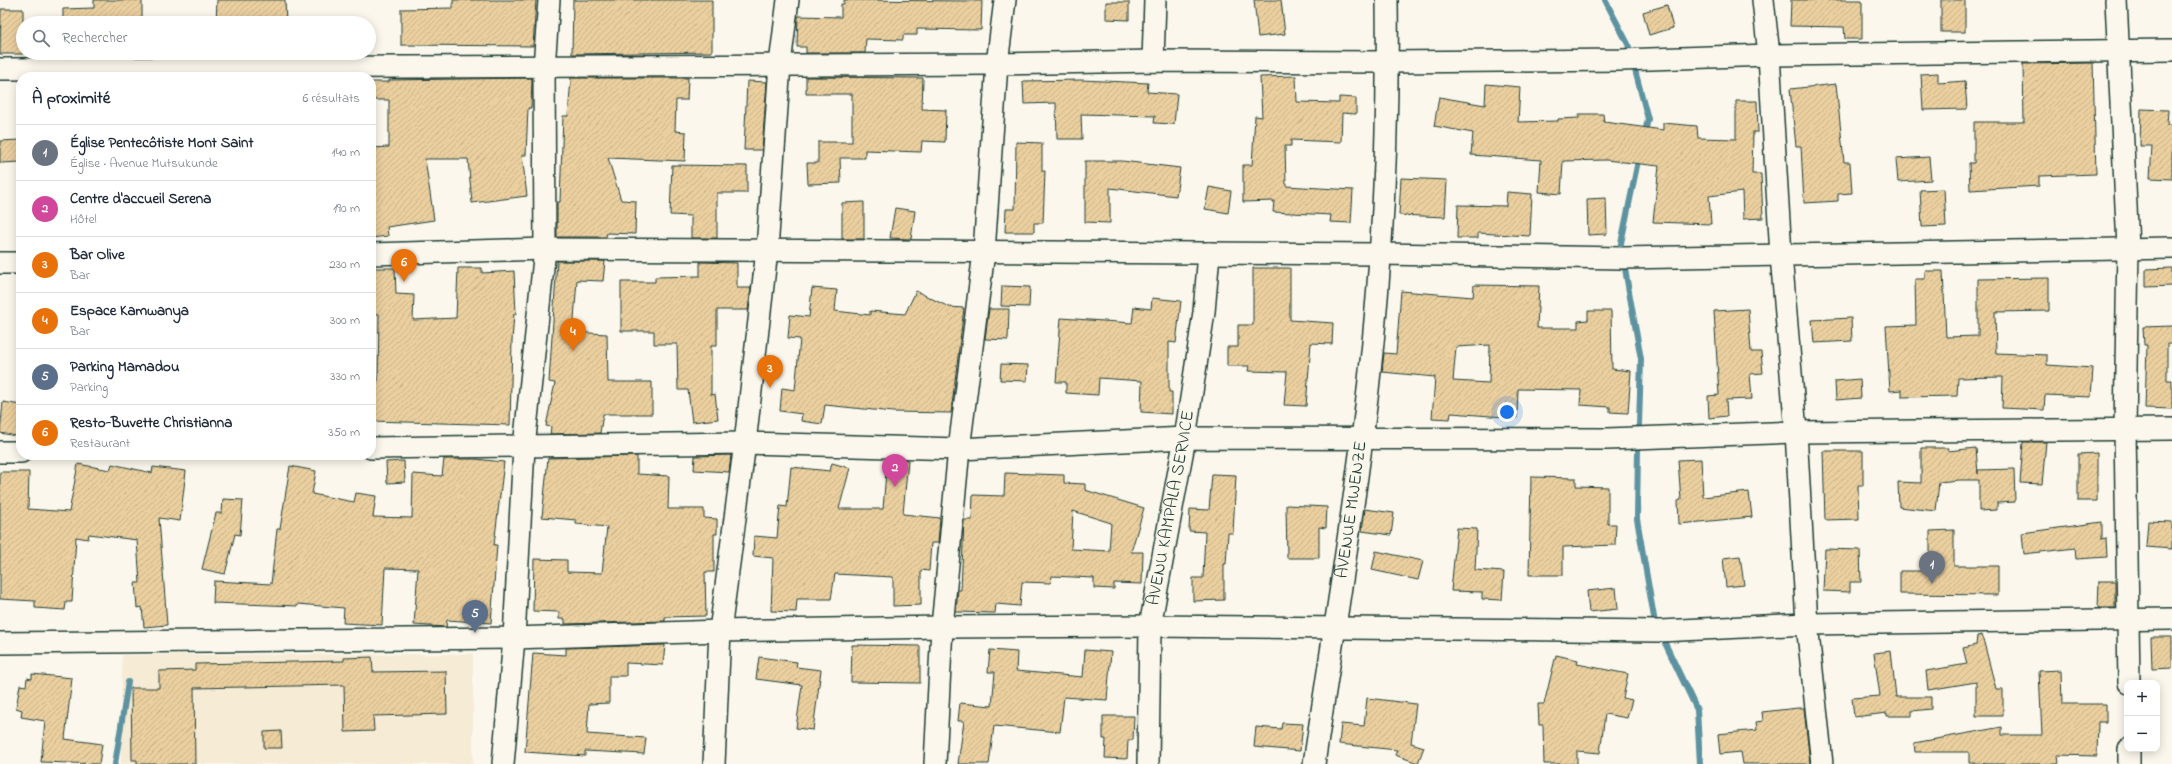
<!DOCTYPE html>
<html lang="fr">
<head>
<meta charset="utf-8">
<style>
  :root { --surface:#fff; --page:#f2f2f3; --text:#1f2937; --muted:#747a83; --line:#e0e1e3; --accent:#db2777 }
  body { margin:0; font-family:"Indie Flower",sans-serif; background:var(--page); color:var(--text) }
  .controls { position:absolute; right:12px; bottom:12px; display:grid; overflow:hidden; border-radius:8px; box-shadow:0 2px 10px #0003 }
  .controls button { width:36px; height:36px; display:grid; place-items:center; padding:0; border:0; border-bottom:1px solid var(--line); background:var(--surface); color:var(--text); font:20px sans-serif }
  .you { position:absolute; left:1507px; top:412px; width:14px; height:14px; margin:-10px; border:3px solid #fff; border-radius:50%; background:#1a73e8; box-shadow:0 0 0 6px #1a73e833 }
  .badge { display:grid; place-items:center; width:26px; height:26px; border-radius:50%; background:var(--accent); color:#fff; font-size:13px; font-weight:700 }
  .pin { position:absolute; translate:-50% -33px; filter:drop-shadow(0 1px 2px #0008) }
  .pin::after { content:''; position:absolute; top:21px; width:14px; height:12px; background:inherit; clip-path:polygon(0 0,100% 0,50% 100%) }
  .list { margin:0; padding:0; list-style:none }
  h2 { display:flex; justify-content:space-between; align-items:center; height:52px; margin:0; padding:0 16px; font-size:17px }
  h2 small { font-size:13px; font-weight:400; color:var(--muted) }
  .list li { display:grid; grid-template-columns:26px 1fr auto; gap:12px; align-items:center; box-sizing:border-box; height:56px; padding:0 16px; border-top:1px solid var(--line) }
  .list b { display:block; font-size:15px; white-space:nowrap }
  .list p { margin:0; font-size:13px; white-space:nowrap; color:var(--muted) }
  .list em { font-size:13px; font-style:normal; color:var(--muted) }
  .icon { flex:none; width:22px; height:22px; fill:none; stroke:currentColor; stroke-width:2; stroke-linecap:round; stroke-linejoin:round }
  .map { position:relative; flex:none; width:2172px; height:764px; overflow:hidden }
  .search { position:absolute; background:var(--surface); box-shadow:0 2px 10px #0003; left:16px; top:16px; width:360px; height:44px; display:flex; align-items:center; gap:10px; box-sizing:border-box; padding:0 14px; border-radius:22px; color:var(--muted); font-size:15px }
  .panel { position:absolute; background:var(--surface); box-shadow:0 2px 10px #0003; left:16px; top:72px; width:360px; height:388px; border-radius:16px }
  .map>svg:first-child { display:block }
  .built { fill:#f6ebd5 }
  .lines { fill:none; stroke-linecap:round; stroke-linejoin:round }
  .stream { stroke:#5d93a0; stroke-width:6 }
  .building { fill:url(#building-hatch); stroke:#1f3d34; fill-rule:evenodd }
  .street-casing { stroke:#1f3d34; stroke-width:24 }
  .street { stroke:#fbf7ec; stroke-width:21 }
  .labels { text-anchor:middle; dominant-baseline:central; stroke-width:3; stroke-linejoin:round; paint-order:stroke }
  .street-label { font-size:18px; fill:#1f3d34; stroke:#fbf7ec }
</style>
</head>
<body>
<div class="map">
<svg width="2172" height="764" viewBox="0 0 2172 764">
  <defs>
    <pattern id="building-hatch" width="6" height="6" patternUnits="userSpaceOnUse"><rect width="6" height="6" fill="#ebcf9f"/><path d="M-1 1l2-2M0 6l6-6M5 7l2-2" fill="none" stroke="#c9b38a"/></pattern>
  </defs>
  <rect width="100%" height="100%" fill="#fbf7ec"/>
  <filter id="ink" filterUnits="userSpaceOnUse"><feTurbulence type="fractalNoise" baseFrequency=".025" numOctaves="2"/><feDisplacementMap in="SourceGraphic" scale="8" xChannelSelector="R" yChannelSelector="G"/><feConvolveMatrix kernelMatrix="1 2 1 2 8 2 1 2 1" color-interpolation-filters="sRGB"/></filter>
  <g filter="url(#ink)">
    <polygon class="built" points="473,654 473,764 121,764 122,655"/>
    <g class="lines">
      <g class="stream">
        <polyline points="1605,0 1628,44 1648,119 1644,136"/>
        <polyline points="1620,248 1639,156"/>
        <polyline points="1625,269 1641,359 1639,425"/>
        <polyline points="1638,449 1637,519 1655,623"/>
        <polyline points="1664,641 1697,710 1700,764"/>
        <polyline points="115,764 128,682"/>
      </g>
    </g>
    <g class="building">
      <polygon points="94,0 142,0 142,23 63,23 63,9 94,8"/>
      <polygon points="217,0 285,0 286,23 216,23"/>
      <polygon points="453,0 536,0 533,46 401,45 401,9 453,8"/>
      <polygon points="573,0 712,0 712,52 572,54"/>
      <polygon points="844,0 982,1 981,30 917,29 917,35 903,35 903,40 866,39 865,53 806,53 806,47 797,47 798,16 841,17 841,4 844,4"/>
      <polygon points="1254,0 1281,0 1285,34 1258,37"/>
      <polygon points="1791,0 1862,0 1862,39 1845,39 1844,27 1790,26"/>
      <rect x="1941" y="0" width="24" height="32"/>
      <polygon points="1106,2 1129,2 1129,20 1106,19"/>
      <polygon points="1667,5 1673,28 1649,35 1643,12"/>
      <polygon points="1,9 23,9 23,54 0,54"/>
      <rect x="102" y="53" width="41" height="3"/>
      <polygon points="2093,63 2096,174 2039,176 2039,186 1970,190 1969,163 1974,163 1974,122 2024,122 2023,64"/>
      <polygon points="1938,73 1938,83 1965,81 1967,109 1923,110 1921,74"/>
      <polygon points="1296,76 1297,102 1339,103 1339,97 1356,98 1356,114 1342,113 1341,142 1291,140 1291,146 1285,146 1286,186 1353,190 1351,223 1330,222 1331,215 1273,212 1274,201 1243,202 1243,165 1252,165 1255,116 1262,117 1260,77"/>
      <polygon points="806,77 923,78 922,109 946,110 945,142 922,141 921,152 865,150 865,158 840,158 841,183 808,184 807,163 818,163 818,142 852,142 852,94 806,94"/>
      <polygon points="532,78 531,108 528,108 526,155 522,155 527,196 472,203 468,159 425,159 434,220 387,227 388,236 371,238 371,148 389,147 389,100 371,100 371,82 389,82 389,80"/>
      <polygon points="571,78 688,78 687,100 676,100 675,131 686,132 685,161 608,158 621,200 636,201 635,234 607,233 606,237 557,237 557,202 560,202 563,116 568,116"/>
      <polygon points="1081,80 1148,83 1147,92 1177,94 1174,124 1154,123 1155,116 1081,114 1082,139 1057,139 1056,103 1024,104 1023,81"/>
      <polygon points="747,81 767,82 762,150 744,150"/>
      <polygon points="1486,84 1520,87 1518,122 1558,121 1558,119 1579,118 1579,114 1603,114 1604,122 1663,130 1663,123 1697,126 1698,138 1736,139 1736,101 1757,101 1758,132 1753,132 1752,174 1761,174 1763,218 1743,219 1742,192 1709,196 1711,224 1653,222 1659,166 1606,160 1563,161 1561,194 1539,192 1541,160 1471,155 1473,133 1434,126 1439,97 1485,105"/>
      <polygon points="1836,84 1844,162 1850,162 1852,193 1838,194 1838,201 1804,203 1801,146 1796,146 1790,89"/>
      <polygon points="2141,109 2168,110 2167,125 2172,125 2172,179 2150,178 2152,146 2140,146"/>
      <polygon points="21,140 21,162 0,163 0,141"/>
      <polygon points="1016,142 1042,143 1042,171 1045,171 1043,223 1034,223 1034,232 1005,232 1006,209 1015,209"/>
      <polygon points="1929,157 1931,180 1898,182 1896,159"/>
      <polygon points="1085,161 1122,161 1180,168 1176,196 1110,188 1110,223 1085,222"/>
      <polygon points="672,165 747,166 747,193 717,193 717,238 691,238 691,216 670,215"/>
      <polygon points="1401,178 1447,180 1445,217 1399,215"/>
      <polygon points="1209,187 1231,191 1228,213 1205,209"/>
      <polygon points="1944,189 1946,226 1922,227 1920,190"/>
      <polygon points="1507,192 1532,194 1530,236 1478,233 1478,238 1457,238 1458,205 1506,206"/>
      <polygon points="1606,198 1607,234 1588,235 1587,199"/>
      <polygon points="864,202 864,239 842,239 842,203"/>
      <polygon points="895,208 915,211 911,239 890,238"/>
      <polygon points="557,261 605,261 603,281 577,280 573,332 607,334 608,382 652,382 652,414 603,414 600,433 550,434 551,427 546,426 555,383 549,382"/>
      <polygon points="700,262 737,263 737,288 751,288 748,310 717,310 717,346 711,346 711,395 715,394 718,419 692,422 688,390 678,390 677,344 654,344 654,331 621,331 621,282 655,282 655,277 700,276"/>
      <polygon points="371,268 395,268 396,294 414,295 413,320 456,318 458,268 482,268 482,273 514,271 516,314 514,314 512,341 510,425 371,421 371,381 378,381 379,314 371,314"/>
      <polygon points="1253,268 1290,268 1290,320 1333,323 1332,344 1311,343 1306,406 1284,405 1287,372 1248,371 1249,366 1227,366 1227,347 1238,347 1238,325 1253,325"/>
      <polygon points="2172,268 2172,286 2146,287 2146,269"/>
      <polygon points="1925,271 1943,271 1946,337 1978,336 1978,279 2049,278 2049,311 1995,312 1996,353 2047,355 2047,365 2093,368 2091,397 2045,395 2044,410 2002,408 2003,377 1958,378 1957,396 1902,397 1902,390 1890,391 1886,326 1916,325 1915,279 1925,279"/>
      <path d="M1474,285L1539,286L1537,328H1578V321L1588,320V311H1611L1612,369L1631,371L1628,413L1610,412V407L1580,405L1581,390L1518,389L1517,418L1451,413L1450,419L1432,418L1435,377L1382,372L1384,353L1396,354L1401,291L1473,297ZM1490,345L1489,383L1453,381L1456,347Z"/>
      <polygon points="1002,286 1030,287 1029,307 1001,306"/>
      <polygon points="812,288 837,290 835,311 870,315 870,311 905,314 916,291 949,307 964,308 951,413 893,412 825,405 822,424 801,421 802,414 780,411 782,388 795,390 800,339 788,338 790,315 809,317"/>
      <polygon points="1152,298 1181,301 1176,343 1169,342 1169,392 1172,392 1172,414 1141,412 1142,381 1099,378 1098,395 1066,393 1066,382 1056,382 1061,318 1132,323 1134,307 1151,309"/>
      <polygon points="989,309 1009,309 1008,340 985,339"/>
      <polygon points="1748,309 1751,352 1761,352 1763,373 1750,374 1752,399 1726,400 1727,416 1709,418 1708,396 1719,395 1714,311"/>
      <polygon points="1851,318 1852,341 1814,343 1812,320"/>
      <polygon points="2172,326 2172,344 2167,344 2167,380 2172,380 2172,409 2145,408 2147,345 2144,345 2143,327"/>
      <polygon points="1001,364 1028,365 1027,381 1000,380"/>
      <polygon points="1860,379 1861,398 1836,400 1835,381"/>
      <polygon points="3,402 21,405 21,437 0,433"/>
      <polygon points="2023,442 2046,442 2042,484 2020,483"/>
      <polygon points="1921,448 1948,448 1948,451 1976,448 1978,474 1978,470 2014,469 2015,502 1997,503 1997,510 1979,511 1979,480 1959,480 1939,482 1936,511 1899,507 1898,482 1921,483"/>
      <polygon points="1823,451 1863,451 1863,486 1858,486 1859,519 1825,520"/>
      <polygon points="2097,453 2097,501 2078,501 2078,454"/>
      <polygon points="731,455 729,472 694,470 695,456"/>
      <polygon points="637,456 637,474 669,476 668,509 704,509 704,518 717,519 717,534 714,534 714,572 705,572 706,616 665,617 665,621 565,624 565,619 559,619 559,612 533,611 534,559 567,560 567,572 602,573 607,527 576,524 576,520 542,517 548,458"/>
      <polygon points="444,459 475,459 504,462 494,545 497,545 491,623 447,620 446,627 414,625 418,569 385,568 382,625 343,623 344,608 298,604 298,606 213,603 214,581 271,584 277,529 280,529 290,466 316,471 312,494 354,502 356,493 376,496 373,517 412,518 413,474 442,476"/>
      <polygon points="887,459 908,460 903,514 940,518 938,543 931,543 929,571 921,570 921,605 893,606 893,577 835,574 831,599 797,599 796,612 771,611 773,558 753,556 754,536 777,538 780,506 787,507 791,467 830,471 832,463 850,468 839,509 883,509"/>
      <polygon points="1701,459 1703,497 1749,492 1752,517 1679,524 1678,501 1681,500 1678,460"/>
      <polygon points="404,461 405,482 387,483 386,462"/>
      <polygon points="78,464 110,470 112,464 152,473 153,467 186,471 180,521 159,518 167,625 144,627 142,607 137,608 135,583 140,583 137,540 89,534 88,539 76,537 72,602 66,602 65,610 35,608 35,601 0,599 0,472 29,472 28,509 69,512"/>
      <path d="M1005,473L1064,475V483L1085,484V490L1144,508L1131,552H1143L1142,584L1114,583V589L1094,588V578L1052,576L1051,583L1022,582L1020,606L996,604L995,613L956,612L958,590H961L964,520H972L973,495L1004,496ZM1073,511L1111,523L1109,551L1071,549Z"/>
      <polygon points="1212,474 1236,475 1233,533 1228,533 1226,564 1224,564 1224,600 1193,601 1193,578 1203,578 1205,532 1189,531 1190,509 1209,510"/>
      <polygon points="1531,477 1576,478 1576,486 1608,487 1608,524 1616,524 1615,545 1563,547 1563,575 1529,575"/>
      <polygon points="223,499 243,500 240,535 235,534 225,574 202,569 216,513 222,513"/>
      <polygon points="1286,505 1327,507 1326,528 1319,527 1319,558 1287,558"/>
      <polygon points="1365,509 1394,513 1391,535 1362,531"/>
      <polygon points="2148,521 2172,522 2172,549 2146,547"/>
      <polygon points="2102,522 2102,539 2106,538 2107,557 2076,559 2075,548 2024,554 2022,533"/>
      <polygon points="1457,528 1477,529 1475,570 1504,572 1502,600 1482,599 1482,592 1451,591"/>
      <polygon points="1954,530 1954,566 1998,566 1998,595 1900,594 1900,571 1930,571 1930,531"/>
      <polygon points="1825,549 1860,550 1861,582 1850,582 1850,592 1823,591"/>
      <polygon points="1376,551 1423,561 1418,580 1372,570"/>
      <polygon points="1740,556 1744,585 1726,587 1723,558"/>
      <polygon points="2099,581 2115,581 2115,608 2098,608"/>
      <polygon points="1616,588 1618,609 1589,612 1587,591"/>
      <polygon points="1982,635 1996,689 2003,689 2003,716 1976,716 1976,682 1928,690 1926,671 1967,664 1963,648 1976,645 1977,636"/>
      <polygon points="2151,637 2172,637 2172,668 2152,669"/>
      <polygon points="665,645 663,665 626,663 626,676 609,676 609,703 589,704 587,734 646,738 644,754 585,751 585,756 525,752 533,653 566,655 566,648"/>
      <polygon points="852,645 920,646 920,683 851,682"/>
      <polygon points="990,650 1017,652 1016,671 1083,677 1085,650 1111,652 1107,700 1064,697 1060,732 994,726 989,764 958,764 964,721 958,721 960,703 992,706 995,672 988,672"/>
      <polygon points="1891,651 1896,697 1931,697 1931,709 1912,711 1912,716 1887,716 1887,713 1854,717 1852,698 1880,696 1874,653"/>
      <polygon points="1556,655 1578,660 1577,664 1628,674 1623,698 1632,700 1627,718 1605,714 1600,753 1577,751 1577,764 1544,764 1543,725 1539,725 1538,704 1544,704"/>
      <polygon points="372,657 373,672 446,671 447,714 373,716 374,731 345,732 344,685 194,688 195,764 137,764 137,760 132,760 131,688 159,688 159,671 195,670 195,664 344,661 344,658"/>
      <polygon points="759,657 797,662 796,667 821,670 813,730 796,728 802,685 756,679"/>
      <polygon points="2061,670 2062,704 2106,704 2106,722 2098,722 2097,756 2057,755 2058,764 1991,764 1969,763 1969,752 1915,752 1914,743 2002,727 2002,735 2042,735 2039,671"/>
      <polygon points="32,674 72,678 65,739 102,744 99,764 41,762 45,721 21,717 22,710 16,708 20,685 26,686 27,678 32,679"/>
      <polygon points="1367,698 1416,704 1411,743 1424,747 1418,763 1395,755 1397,750 1339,744 1341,724 1364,726"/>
      <polygon points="1798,708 1804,708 1810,764 1743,764 1741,752 1720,754 1718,734 1757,730 1756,722 1763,721 1762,712"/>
      <polygon points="1103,716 1134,716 1133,740 1128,740 1127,759 1105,758 1106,739 1103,739"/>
      <polygon points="1282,723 1303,724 1300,751 1254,747 1256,727 1281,729"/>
      <polygon points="281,731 282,748 264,748 264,732"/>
    </g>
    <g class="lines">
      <defs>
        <g id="street">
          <polyline points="1763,0 1769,55 1781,255 1796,432 1807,624 1822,764"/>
          <polyline points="2116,0 2128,247 2125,429 2129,683"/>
          <polyline points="1153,61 1155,0"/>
          <polyline points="0,69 997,64 1153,61 1388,62 1621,60 1769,55 2172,50"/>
          <polyline points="371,254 545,249 1380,254 1623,258 2172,248"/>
          <polyline points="0,263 21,263"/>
          <polyline points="371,448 745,443 959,449 1185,438 1607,439 1796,432 2172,429"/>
          <polyline points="0,452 21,452"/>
          <polyline points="0,643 514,638 720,631 942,627 1150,626 1660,631 1807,624 2172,619"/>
          <polyline points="503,764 514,638 524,447 545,249 544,67 549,0"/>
          <polyline points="714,764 720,631 745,443 767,250 780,64 788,0"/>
          <polyline points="935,764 942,627 959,449 984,252 997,64 1005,0"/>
          <path id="s1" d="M1148,764L1150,626L1185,438L1204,312L1209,253"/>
          <path id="s2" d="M1314,764C1330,656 1348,548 1362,439C1381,294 1389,146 1387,0"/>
          <polyline points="2129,764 2129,749"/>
        </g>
      </defs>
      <use href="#street" class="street-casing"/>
      <use href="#street" class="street"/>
    </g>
  </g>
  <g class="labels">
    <g class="street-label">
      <text stroke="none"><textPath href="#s1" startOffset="258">AVENU KAMPALA SERVICE</textPath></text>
      <text stroke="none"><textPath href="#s2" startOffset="257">AVENUE MWENZE</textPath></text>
    </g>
  </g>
</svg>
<div class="controls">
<button>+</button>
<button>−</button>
</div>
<div class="you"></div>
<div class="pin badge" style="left:1932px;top:584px;background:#6b7280">1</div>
<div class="pin badge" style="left:895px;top:487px;background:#d1479c">2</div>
<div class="pin badge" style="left:770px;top:388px;background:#e8710a">3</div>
<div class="pin badge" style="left:573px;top:351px;background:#e8710a">4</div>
<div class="pin badge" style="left:475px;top:633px;background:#5c6f8a">5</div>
<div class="pin badge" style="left:404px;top:282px;background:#e8710a">6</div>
<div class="search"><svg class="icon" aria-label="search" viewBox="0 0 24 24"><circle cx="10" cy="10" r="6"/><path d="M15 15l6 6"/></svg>Rechercher</div>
<section class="panel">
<h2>À proximité<small>6 résultats</small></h2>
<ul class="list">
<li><span class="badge" style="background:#6b7280">1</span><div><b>Église Pentecôtiste Mont Saint</b><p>Église · Avenue Mutsukunde</p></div><em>140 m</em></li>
<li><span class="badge" style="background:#d1479c">2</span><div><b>Centre d'accueil Serena</b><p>Hôtel</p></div><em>190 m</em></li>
<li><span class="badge" style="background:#e8710a">3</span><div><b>Bar Olive</b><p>Bar</p></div><em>230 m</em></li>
<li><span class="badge" style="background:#e8710a">4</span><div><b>Espace Kamwanya</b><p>Bar</p></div><em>300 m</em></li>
<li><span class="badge" style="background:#5c6f8a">5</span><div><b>Parking Mamadou</b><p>Parking</p></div><em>330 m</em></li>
<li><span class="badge" style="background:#e8710a">6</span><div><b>Resto-Buvette Christianna</b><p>Restaurant</p></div><em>350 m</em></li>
</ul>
</section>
</div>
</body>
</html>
